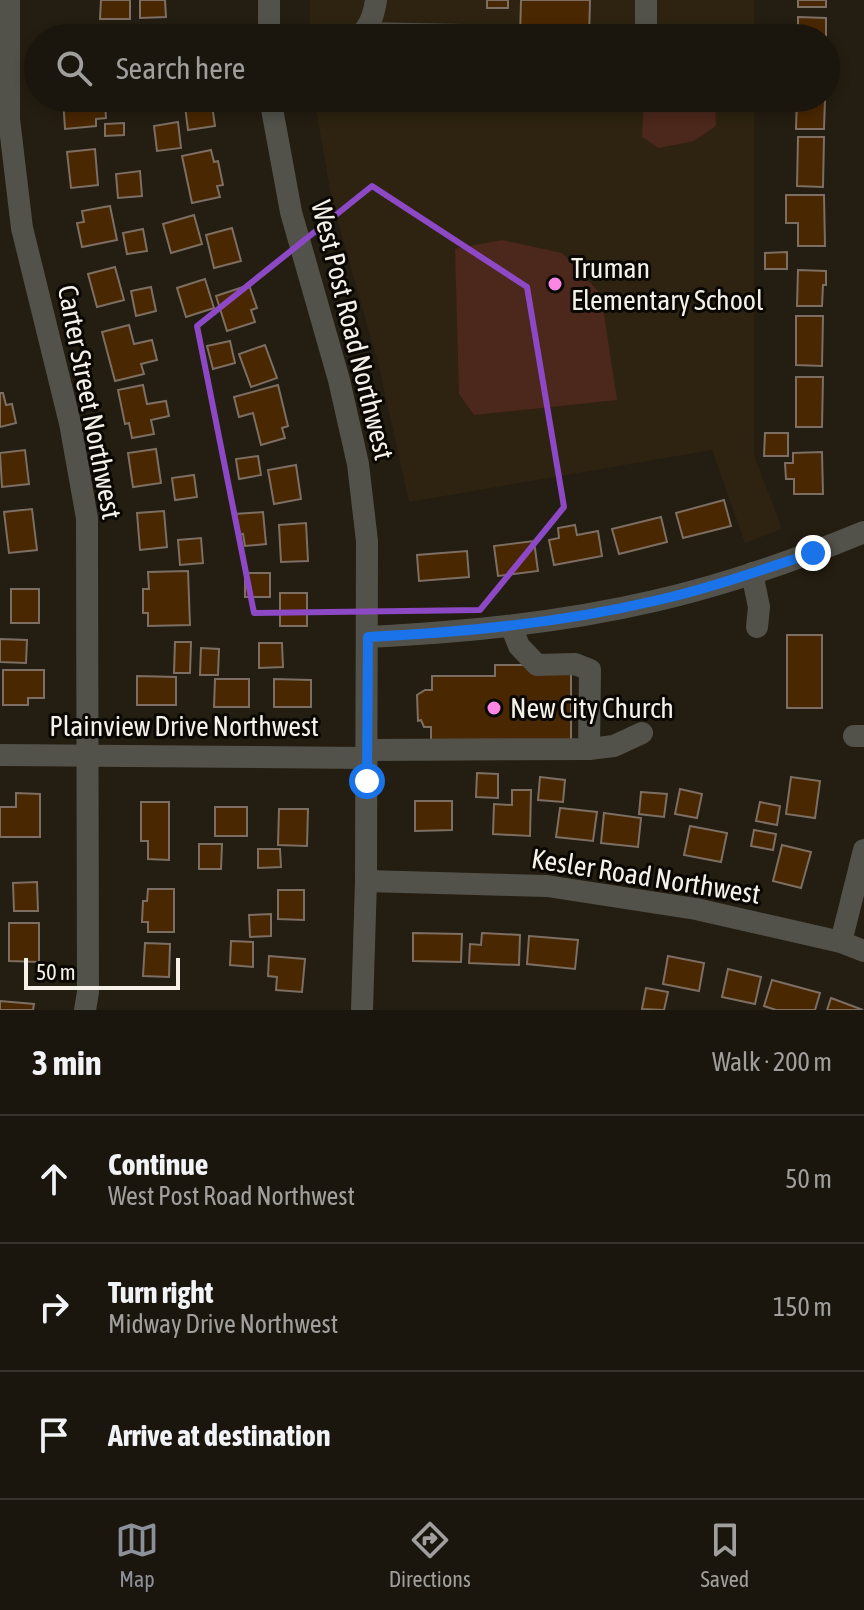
<!DOCTYPE html>
<html lang="en">
<head>
<meta charset="utf-8">
<style>
  :root { --surface:#1b160d; --page:#241f16; --text:#f1f3f6; --muted:#a09f9d; --line:#39352e; --accent:#8c9099 }
  body { margin:0; font-family:"Asap Condensed",sans-serif; background:var(--page); color:var(--text) }
  .scale { position:absolute; left:24px; bottom:20px; width:156px; box-sizing:border-box; padding-left:8px; border:4px solid #f5f0e8; border-top:0; font-size:22px; line-height:28px; white-space:nowrap; color:#f5f0e8; -webkit-text-stroke:6px #0b0804; paint-order:stroke }
  .stop { position:absolute; width:24px; height:24px; margin:-18px; border:6px solid #1a73e8; border-radius:50%; background:#fff }
  .stop.end { background:#1a73e8; border-color:#fff; box-shadow:0 2px 8px #0008 }
  .list { margin:0; padding:0; list-style:none }
  h2 { display:flex; justify-content:space-between; align-items:center; height:104px; margin:0; padding:0 32px; font-size:34px }
  h2 small { font-size:26px; font-weight:400; color:var(--muted) }
  .list li { display:grid; grid-template-columns:52px 1fr auto; gap:24px; align-items:center; box-sizing:border-box; height:128px; padding:0 32px; border-top:2px solid var(--line) }
  .list b { display:block; font-size:30px; white-space:nowrap }
  .list p { margin:0; font-size:26px; white-space:nowrap; color:var(--muted) }
  .list em { font-size:26px; font-style:normal; color:var(--muted) }
  .icon { flex:none; width:44px; height:44px; fill:none; stroke:currentColor; stroke-width:2; stroke-linecap:round; stroke-linejoin:round }
  .map { position:relative; flex:none; width:864px; height:1010px; overflow:hidden }
  .search { position:absolute; background:var(--surface); box-shadow:0 4px 12px #0003; left:24px; right:24px; top:24px; height:88px; display:flex; align-items:center; gap:20px; box-sizing:border-box; padding:0 28px; border-radius:44px; color:var(--muted); font-size:30px }
  .sheet { height:488px; background:var(--surface) }
  nav { display:flex; justify-content:space-around; align-items:center; box-sizing:border-box; height:112px; border-top:2px solid var(--line); background:var(--surface); font-size:22px; color:var(--muted) }
  nav a { display:grid; justify-items:center; gap:4px }
  nav .on { color:var(--accent) }
  .map>svg:first-child { display:block }
  .built { fill:#2d2310 }
  .green { fill:#4c271b }
  .building { fill:#492701; stroke:#7c6e62; stroke-width:2 }
  .lines { fill:none; stroke-linecap:round; stroke-linejoin:round }
  .minor { stroke:#52524b; stroke-width:22 }
  .route { stroke:#1a73e8; stroke-width:10 }
  .marked { fill:none; stroke:#8d49c5; stroke-width:6; stroke-linejoin:round }
  .poi-dot { fill:#fb87e5; stroke:#0b0804; stroke-width:3 }
  .labels { text-anchor:middle; dominant-baseline:central; stroke-width:6; stroke-linejoin:round; paint-order:stroke }
  .poi-label { font-size:28px; fill:#f5f0e8; stroke:#0b0804; text-anchor:start }
  .street-label { font-size:28px; fill:#f5f0e8; stroke:#0b0804 }
</style>
</head>
<body>
<div class="map">
<svg width="864" height="1010" viewBox="0 0 864 1010">
  <rect width="100%" height="100%" fill="#241d11"/>
  <g class="built">
    <rect x="310" y="0" width="444" height="38"/>
    <polygon points="314,98 754,98 754,455 782,529 745,543 712,450 409,502 379,367 332,201"/>
  </g>
  <g class="green">
    <polygon points="644,98 715,98 716,126 694,141 659,148 642,137"/>
    <polygon points="502,240 562,253 601,294 617,400 474,415 459,394 455,249"/>
  </g>
  <g class="building">
    <polygon points="101,0 130,0 130,19 100,19"/>
    <polygon points="140,0 165,0 166,17 140,18"/>
    <rect x="487" y="0" width="21" height="8"/>
    <polygon points="521,0 590,0 589,38 520,38"/>
    <rect x="798" y="0" width="28" height="7"/>
    <polygon points="798,17 826,18 826,38 798,38"/>
    <polygon points="88,26 89,38 62,38 62,27"/>
    <polygon points="205,26 206,38 180,38 180,27"/>
    <polygon points="63,98 91,98 92,103 105,102 106,118 96,119 96,126 65,129"/>
    <polygon points="184,98 211,98 215,126 188,130"/>
    <polygon points="797,98 825,98 824,129 796,129"/>
    <polygon points="178,122 181,148 157,151 154,126"/>
    <polygon points="124,123 124,135 105,136 105,124"/>
    <polygon points="798,137 824,137 823,187 797,186"/>
    <polygon points="95,149 98,185 71,188 67,152"/>
    <polygon points="211,150 214,162 218,161 223,185 217,186 220,197 192,203 182,156"/>
    <polygon points="140,171 142,196 118,198 116,174"/>
    <polygon points="786,195 824,195 825,246 798,246 798,223 786,223"/>
    <polygon points="110,206 117,240 82,247 77,223 84,222 82,211"/>
    <polygon points="194,215 202,244 171,253 163,224"/>
    <polygon points="232,228 241,261 214,268 206,235"/>
    <polygon points="143,229 147,251 127,254 123,233"/>
    <polygon points="787,252 787,269 765,269 765,253"/>
    <polygon points="115,267 124,300 97,307 88,274"/>
    <polygon points="798,270 826,271 826,285 823,285 822,306 797,306"/>
    <polygon points="205,279 214,308 186,317 177,288"/>
    <polygon points="249,285 257,308 251,310 255,322 227,331 216,296"/>
    <polygon points="151,287 156,311 136,316 131,291"/>
    <polygon points="796,316 823,316 822,366 796,365"/>
    <polygon points="129,325 134,344 152,340 157,360 141,364 144,374 115,381 102,332"/>
    <polygon points="230,341 235,363 213,369 207,346"/>
    <polygon points="265,345 277,378 251,387 239,354"/>
    <polygon points="796,377 823,377 822,427 796,427"/>
    <polygon points="143,385 147,404 166,401 169,416 151,420 154,434 132,438 129,423 125,424 118,390"/>
    <polygon points="278,385 288,426 282,428 285,438 261,445 253,413 239,417 234,397"/>
    <polygon points="0,393 3,393 6,405 12,404 16,423 0,427"/>
    <polygon points="765,433 788,433 788,456 764,456"/>
    <polygon points="156,449 161,483 133,487 128,453"/>
    <polygon points="25,450 29,484 2,487 0,453"/>
    <polygon points="822,452 823,494 794,494 794,479 786,479 785,463 793,463 793,453"/>
    <polygon points="258,456 261,475 239,479 236,459"/>
    <polygon points="296,465 301,499 274,504 268,470"/>
    <polygon points="194,475 197,497 175,500 172,478"/>
    <polygon points="724,500 731,526 683,538 676,513"/>
    <polygon points="32,509 37,550 9,553 4,512"/>
    <polygon points="164,511 167,547 140,550 137,513"/>
    <polygon points="263,512 266,544 245,546 243,534 237,535 235,514"/>
    <polygon points="661,517 667,542 619,554 612,529"/>
    <polygon points="306,523 308,561 281,562 279,525"/>
    <polygon points="575,525 577,535 598,531 602,556 554,565 549,540 559,538 558,528"/>
    <polygon points="201,538 203,563 180,565 178,540"/>
    <polygon points="534,541 538,571 498,576 494,546"/>
    <polygon points="467,551 469,577 419,581 417,555"/>
    <polygon points="188,571 190,625 148,626 148,613 143,613 143,589 149,589 148,572"/>
    <rect x="245" y="573" width="25" height="24"/>
    <rect x="11" y="589" width="28" height="34"/>
    <rect x="280" y="593" width="27" height="33"/>
    <rect x="787" y="635" width="35" height="73"/>
    <polygon points="0,639 27,640 26,663 0,662"/>
    <polygon points="175,642 191,642 190,673 174,673"/>
    <polygon points="259,643 282,643 283,667 259,668"/>
    <polygon points="201,648 219,649 218,675 200,675"/>
    <polygon points="495,665 530,665 571,672 571,740 431,741 431,727 424,727 421,720 418,721 417,695 425,690 432,690 432,676 495,676"/>
    <polygon points="3,670 44,670 44,698 28,698 28,705 3,705"/>
    <polygon points="137,676 176,677 176,705 137,705"/>
    <polygon points="215,679 249,679 249,707 214,707"/>
    <polygon points="274,679 311,680 311,707 274,707"/>
    <polygon points="477,773 498,774 498,798 476,797"/>
    <polygon points="540,777 565,780 563,802 538,800"/>
    <polygon points="791,777 820,781 815,818 786,814"/>
    <polygon points="680,789 702,794 697,818 675,814"/>
    <polygon points="512,790 531,790 530,836 493,834 494,804 512,805"/>
    <polygon points="641,792 667,794 664,817 639,814"/>
    <polygon points="16,793 40,794 40,837 0,837 0,807 16,807"/>
    <polygon points="415,801 452,801 452,830 415,831"/>
    <polygon points="141,802 169,802 169,860 148,859 148,841 141,841"/>
    <polygon points="760,802 780,806 777,825 756,821"/>
    <rect x="215" y="807" width="32" height="29"/>
    <polygon points="560,808 597,812 593,841 556,837"/>
    <polygon points="279,809 308,809 307,846 278,845"/>
    <polygon points="604,813 641,818 638,847 601,843"/>
    <polygon points="690,826 727,833 721,862 684,855"/>
    <polygon points="754,830 776,834 773,850 751,846"/>
    <polygon points="199,844 222,844 221,869 199,869"/>
    <polygon points="782,845 811,852 801,888 773,881"/>
    <polygon points="258,849 280,849 281,867 258,868"/>
    <polygon points="37,882 38,911 14,911 13,883"/>
    <polygon points="148,889 174,889 174,932 148,932 148,922 142,922 143,901 147,901"/>
    <polygon points="278,890 304,890 304,920 278,919"/>
    <polygon points="271,914 271,936 250,937 249,915"/>
    <polygon points="9,923 39,923 39,962 9,961"/>
    <polygon points="413,933 462,934 461,962 413,961"/>
    <polygon points="482,933 520,935 519,965 469,963 470,944 481,945"/>
    <polygon points="529,936 578,940 575,969 527,964"/>
    <polygon points="231,941 253,942 253,967 230,965"/>
    <polygon points="145,943 170,944 169,977 143,976"/>
    <polygon points="269,956 305,959 302,992 276,990 277,977 268,976"/>
    <polygon points="668,956 704,963 699,991 663,984"/>
    <polygon points="728,969 761,977 755,1004 722,997"/>
    <polygon points="772,980 820,993 815,1010 776,1010 764,1006"/>
    <polygon points="646,988 668,992 664,1010 642,1009"/>
    <polygon points="831,998 863,1010 827,1010"/>
    <polygon points="0,1001 34,1004 33,1010 0,1010"/>
  </g>
  <g class="lines">
    <g class="minor">
      <polyline points="9,0 9,119 22,228 70,423 87,518 88,992 85,1010"/>
      <polyline points="269,0 269,38"/>
      <polyline points="363,33 463,35 466,38"/>
      <path d="M356,38C369,30 374,15 376,0"/>
      <polyline points="637,38 646,29 646,0"/>
      <polyline points="270,98 291,212 339,380 358,464 367,541 366,881 362,1010"/>
      <polyline points="752,573 759,607 757,627"/>
      <polyline points="511,626 519,646 537,665 575,664 590,670 589,749"/>
      <path d="M368,637C464,632 560,623 654,601C726,585 796,560 864,532"/>
      <polyline points="854,736 864,736"/>
      <polyline points="367,750 589,749 614,746 642,733"/>
      <polyline points="0,755 367,758"/>
      <polyline points="366,881 547,886 696,909 841,942 864,951"/>
      <polyline points="841,942 864,850"/>
    </g>
  </g>
  <g class="lines">
    <path class="route" d="M367,781L368,637C465,632 560,623 654,601C708,589 761,570 813,553"/>
  </g>
  <path class="marked" d="M372,186L527,287L564,507L480,610L254,613L197,326Z"/>
  <g class="poi-dot">
    <circle cx="555" cy="284" r="8"/>
    <circle cx="494" cy="708" r="8"/>
  </g>
  <g class="labels">
    <g class="poi-label">
      <text x="571" y="268">Truman<tspan x="571" dy="32">Elementary School</tspan></text>
      <text x="510" y="708">New City Church</text>
    </g>
    <g class="street-label">
      <text transform="translate(353 330) rotate(76)">West Post Road Northwest</text>
      <text transform="translate(90 402) rotate(79)">Carter Street Northwest</text>
      <text x="184" y="726">Plainview Drive Northwest</text>
      <text transform="translate(646 876) rotate(9)">Kesler Road Northwest</text>
    </g>
  </g>
</svg>
<div class="scale">50 m</div>
<div class="stop" style="left:367px;top:781px"></div>
<div class="stop end" style="left:813px;top:553px"></div>
<div class="search"><svg class="icon" aria-label="search" viewBox="0 0 24 24"><circle cx="10" cy="10" r="6"/><path d="M15 15l6 6"/></svg>Search here</div>
</div>
<section class="sheet">
<h2>3 min<small>Walk · 200 m</small></h2>
<ul class="list">
<li><svg class="icon" aria-label="ahead" viewBox="0 0 24 24"><path d="M12 20V5M6 11l6-6 6 6"/></svg><div><b>Continue</b><p>West Post Road Northwest</p></div><em>50 m</em></li>
<li><svg class="icon" aria-label="right" viewBox="0 0 24 24"><path d="M7 20v-9h11M14 6l5 5-5 5"/></svg><div><b>Turn right</b><p>Midway Drive Northwest</p></div><em>150 m</em></li>
<li><svg class="icon" aria-label="arrive" viewBox="0 0 24 24"><path d="M6 21V4h12l-3 4 3 4H6"/></svg><div><b>Arrive at destination</b></div></li>
</ul>
</section>
<nav>
<a class="on"><svg class="icon" aria-label="map" viewBox="0 0 24 24"><path d="M3 6l6-2 6 2 6-2v14l-6 2-6-2-6 2zM9 4v14M15 6v14"/></svg>Map</a>
<a><svg class="icon" aria-label="directions" viewBox="0 0 24 24"><path d="M12 3l9 9-9 9-9-9zM9 14v-3h6M13 9l2 2-2 2"/></svg>Directions</a>
<a><svg class="icon" aria-label="saved" viewBox="0 0 24 24"><path d="M7 4h10v16l-5-4-5 4z"/></svg>Saved</a>
</nav>
</body>
</html>
